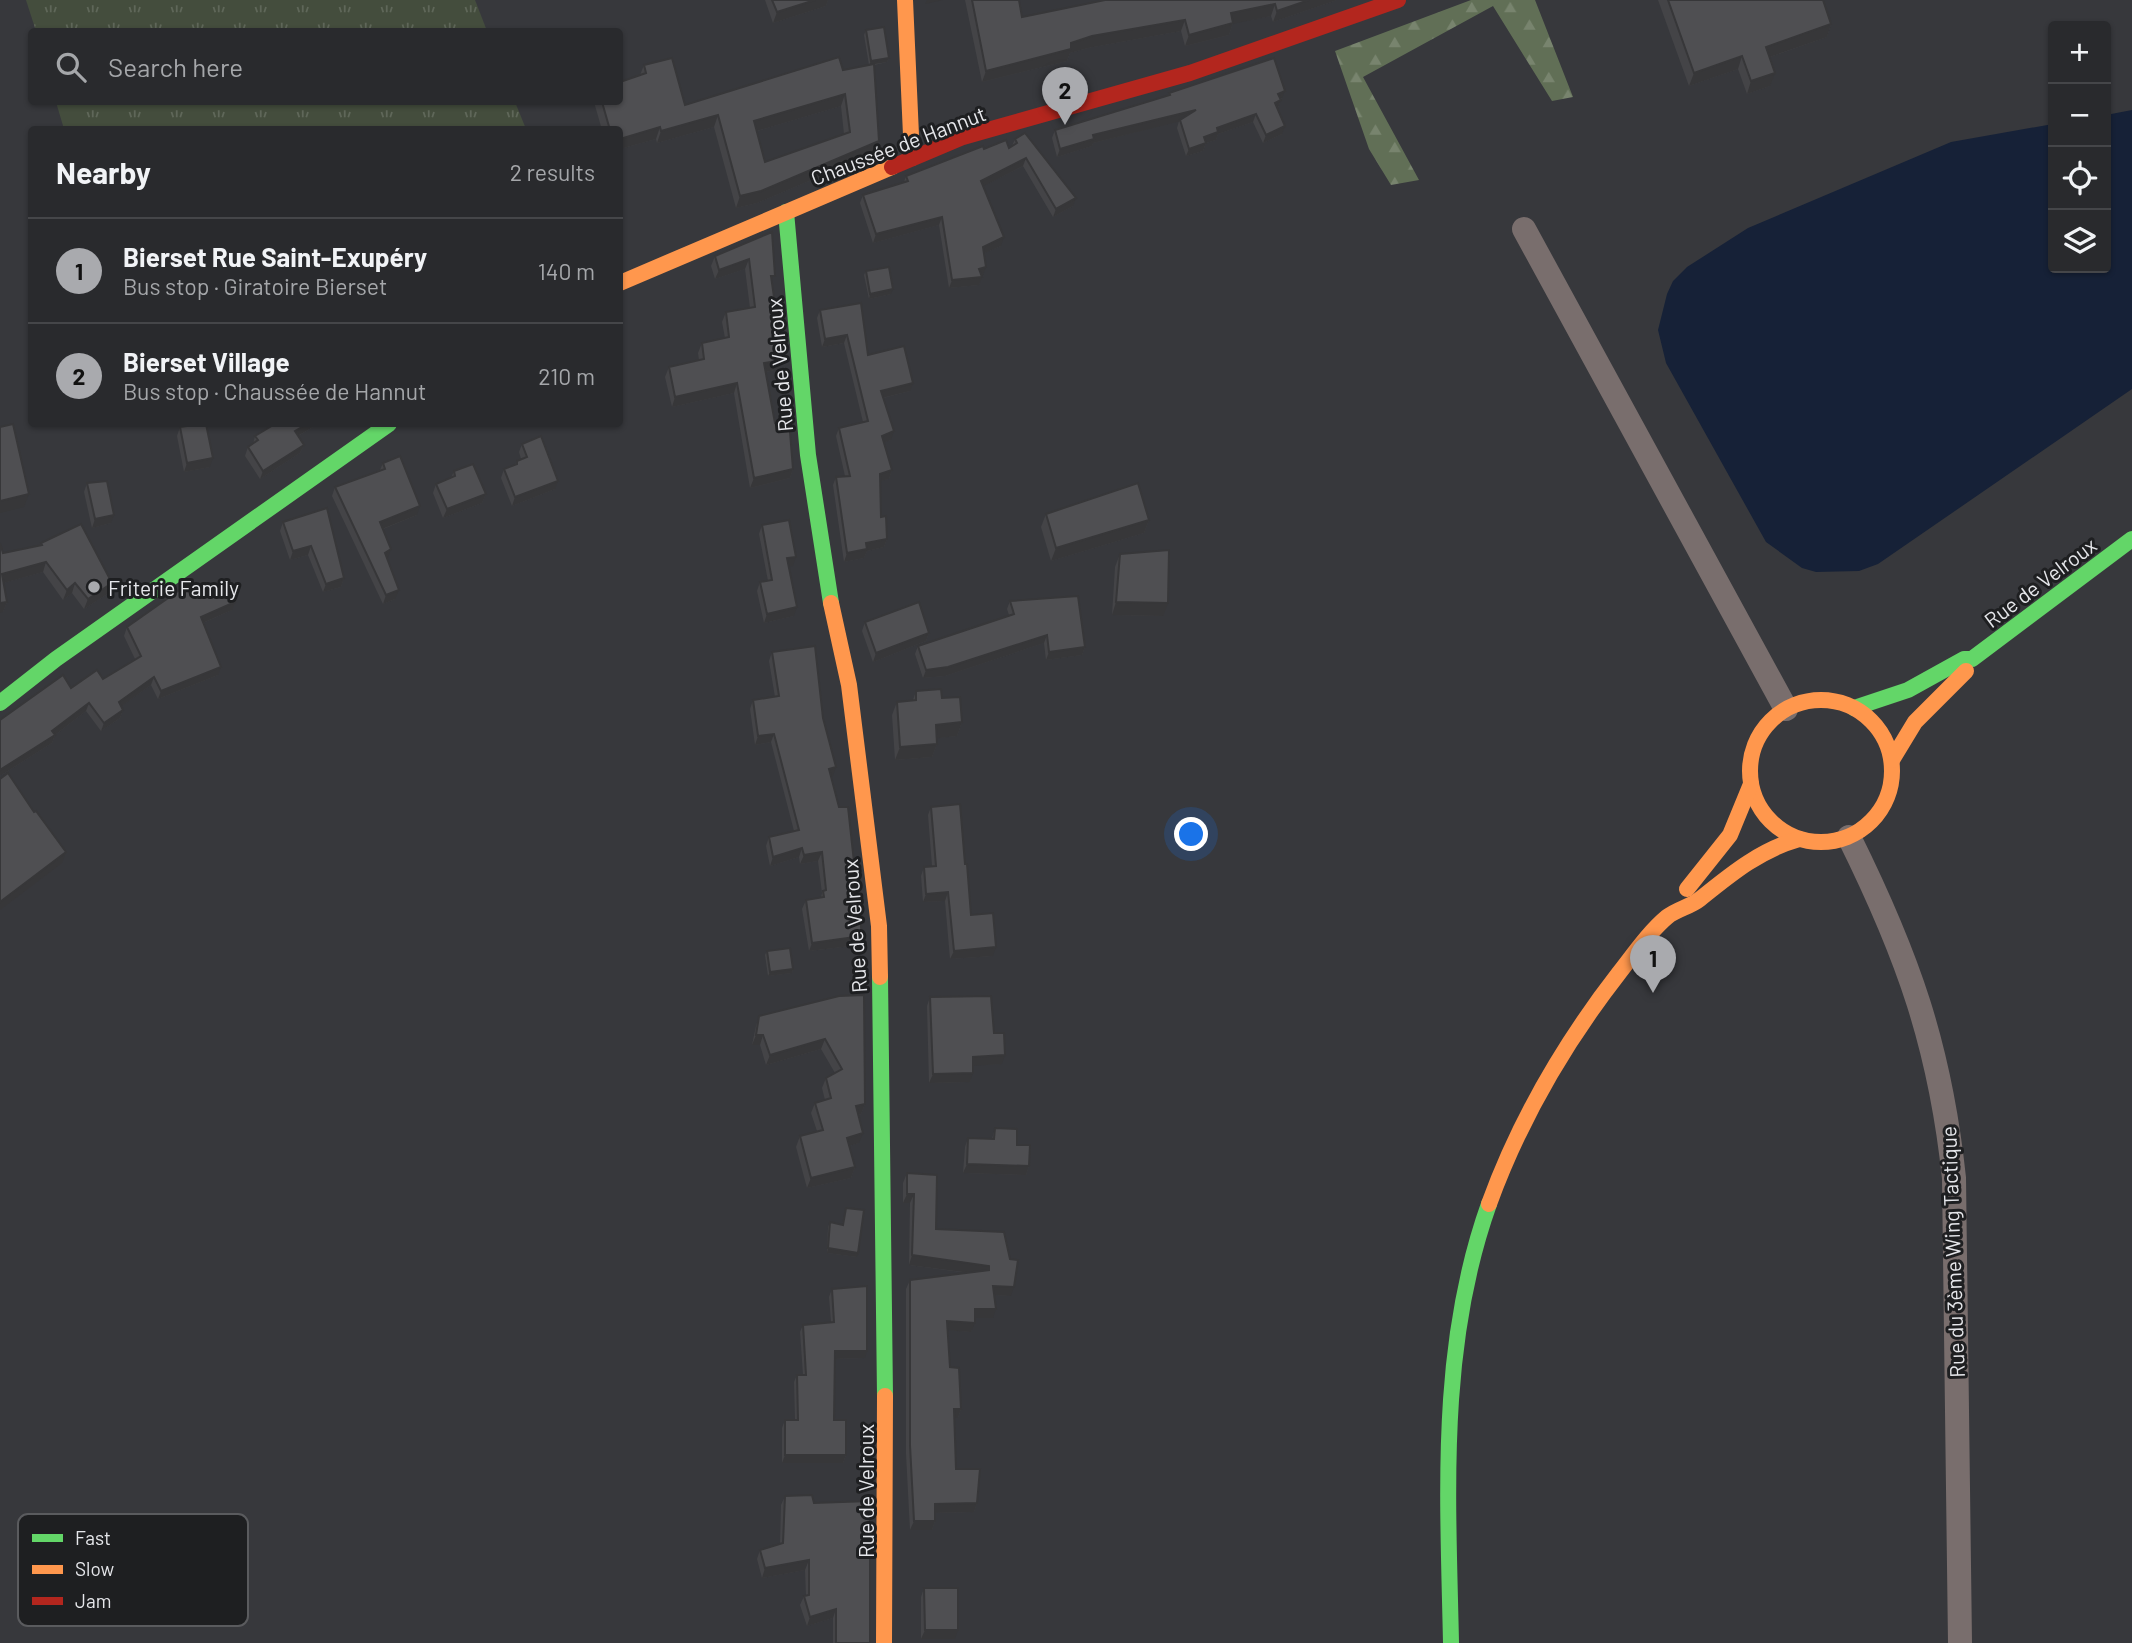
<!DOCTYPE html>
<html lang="en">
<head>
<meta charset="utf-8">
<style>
  :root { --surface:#292a2d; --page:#313235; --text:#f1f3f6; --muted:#a5a7aa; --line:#454649; --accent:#a9aaae }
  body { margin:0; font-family:Barlow,sans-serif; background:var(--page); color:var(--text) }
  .controls { position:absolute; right:21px; top:21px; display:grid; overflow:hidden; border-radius:7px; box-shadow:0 2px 5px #0004 }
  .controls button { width:63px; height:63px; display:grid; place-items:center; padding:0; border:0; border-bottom:2px solid var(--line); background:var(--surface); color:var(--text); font:35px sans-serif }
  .you { position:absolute; left:1192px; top:835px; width:24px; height:24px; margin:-18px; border:5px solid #fff; border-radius:50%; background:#1a73e8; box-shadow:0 0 0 10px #1a73e833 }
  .badge { display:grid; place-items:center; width:46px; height:46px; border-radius:50%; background:var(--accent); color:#111; font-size:23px; font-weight:700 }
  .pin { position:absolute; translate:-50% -58px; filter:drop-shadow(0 2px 4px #0008) }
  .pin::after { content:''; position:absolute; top:37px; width:24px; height:21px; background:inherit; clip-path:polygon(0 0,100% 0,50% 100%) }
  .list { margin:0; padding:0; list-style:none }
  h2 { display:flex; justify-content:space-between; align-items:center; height:91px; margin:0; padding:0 28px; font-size:30px }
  h2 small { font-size:23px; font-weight:400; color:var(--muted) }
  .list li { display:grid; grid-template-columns:46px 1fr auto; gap:21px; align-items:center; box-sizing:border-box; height:105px; padding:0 28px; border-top:2px solid var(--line) }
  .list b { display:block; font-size:26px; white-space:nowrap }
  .list p { margin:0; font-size:23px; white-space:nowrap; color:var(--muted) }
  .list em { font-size:23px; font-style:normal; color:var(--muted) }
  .icon { flex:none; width:38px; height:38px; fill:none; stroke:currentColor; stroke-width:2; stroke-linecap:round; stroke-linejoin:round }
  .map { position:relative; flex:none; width:2132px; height:1643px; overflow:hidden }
  .search { position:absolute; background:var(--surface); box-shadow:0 2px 5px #0004; left:28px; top:28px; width:595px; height:77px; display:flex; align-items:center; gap:18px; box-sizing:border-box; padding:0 24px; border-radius:7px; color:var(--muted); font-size:26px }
  .panel { position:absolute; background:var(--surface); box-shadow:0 2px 5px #0004; left:28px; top:126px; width:595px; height:301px; border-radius:7px }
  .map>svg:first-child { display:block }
  .grass { fill:url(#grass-tufts) }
  .forest { fill:url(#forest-firs) }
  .water { fill:#162137 }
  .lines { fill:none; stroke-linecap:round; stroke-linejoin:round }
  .street { stroke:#796e6d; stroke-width:24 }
  .fast { stroke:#63d668; stroke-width:16 }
  .slow { stroke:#ff974d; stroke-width:16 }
  .jam { stroke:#b3261e; stroke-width:16 }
  .wall { fill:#444447; fill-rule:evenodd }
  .shaded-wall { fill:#373739 }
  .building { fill:#4f4f52; stroke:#373739; stroke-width:2; fill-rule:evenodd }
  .poi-dot { fill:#a9aaae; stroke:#1e1f21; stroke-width:2.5 }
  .labels { text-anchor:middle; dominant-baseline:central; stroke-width:6; stroke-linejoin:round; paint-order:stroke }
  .street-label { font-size:21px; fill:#e6e7eb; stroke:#1e1f21 }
  .poi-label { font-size:21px; fill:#e6e7eb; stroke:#1e1f21; text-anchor:start }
  .key { fill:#1e1f21; stroke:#5a5b5e; stroke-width:2 }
  .key-label { font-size:19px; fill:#e6e7eb }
</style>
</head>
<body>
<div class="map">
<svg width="2132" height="1643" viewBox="0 0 2132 1643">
  <defs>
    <pattern id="grass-tufts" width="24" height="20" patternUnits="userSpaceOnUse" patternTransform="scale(1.75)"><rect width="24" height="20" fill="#444d3d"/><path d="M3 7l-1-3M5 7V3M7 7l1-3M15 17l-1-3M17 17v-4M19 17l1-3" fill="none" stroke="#5f6759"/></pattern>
    <pattern id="forest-firs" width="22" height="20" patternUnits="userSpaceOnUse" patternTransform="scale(1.75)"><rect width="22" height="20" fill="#616f56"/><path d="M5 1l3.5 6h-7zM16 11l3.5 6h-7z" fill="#78846e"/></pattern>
  </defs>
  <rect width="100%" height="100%" fill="#37383c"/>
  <g class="grass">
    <polygon points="26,0 475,0 487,31 36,31"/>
    <polygon points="56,102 515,102 526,129 64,129"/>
  </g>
  <polygon class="forest" points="1471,0 1535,0 1573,97 1552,101 1493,6 1363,77 1419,180 1391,185 1369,149 1335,51"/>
  <polygon class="water" points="2132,110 2132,389 1878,564 1859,571 1816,572 1802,568 1766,542 1666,363 1658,330 1667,294 1673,281 1687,267 1748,228 1951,142 2053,124 2053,268 2106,268 2106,115"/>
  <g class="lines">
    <g class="street">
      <polyline points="1524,229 1786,709"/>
      <path d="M1849,837C1908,956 1940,1046 1954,1178L1960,1643"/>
    </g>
    <g class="fast">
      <polyline points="786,212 808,455 831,603"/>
      <polyline points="0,703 56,659 389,424"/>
      <polyline points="1854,708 1908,690 1964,659 1972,659 2132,539"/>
      <polyline points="880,977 885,1396"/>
      <path d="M1451,1643C1448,1495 1438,1347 1489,1204"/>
    </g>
    <g class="slow">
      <polyline points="905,0 912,158"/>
      <polyline points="620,283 892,167"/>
      <polyline points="831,603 849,685 879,926 880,977"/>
      <circle cx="1821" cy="771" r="71"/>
      <polyline points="1892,760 1915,722 1966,671"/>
      <polyline points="1687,889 1730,835 1751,784"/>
      <path d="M1489,1204C1520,1119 1563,1045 1619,973C1634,954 1649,932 1667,917C1677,909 1690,907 1700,899C1731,874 1760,850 1799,839"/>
      <polyline points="884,1643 885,1396"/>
    </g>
    <polyline class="jam" points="892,167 963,137 1190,73 1398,0"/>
  </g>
  <g class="wall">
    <polygon points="765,0 828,0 826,6 773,23"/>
    <polygon points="965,0 1019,0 1022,17 1099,2 1099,0 1337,0 1273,22 1271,16 1233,23 1229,35 1185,46 1181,31 1088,48 1070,53 1067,61 982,82"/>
    <polygon points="1658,0 1823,0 1831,24 1827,37 1770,57 1770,86 1747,94 1738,69 1689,86"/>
    <path d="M866,30L889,58L887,62L874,65L879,141L875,153L757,203L736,208L714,127L657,143L656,139L620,149V130H602L594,102H620L640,75L644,65L685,105L869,65L864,35ZM841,106L844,134L765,162L757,131Z"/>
    <polygon points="1169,93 1282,98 1281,99 1278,108 1277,109 1282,134 1263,143 1253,122 1218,134 1216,140 1206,143 1203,151 1186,156 1177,128 1179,121 1093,143 1092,146 1057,157 1052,138 1055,130 1168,96"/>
    <polygon points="1015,139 1073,206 1053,217 1023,166 983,186 1001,246 984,253 983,275 981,275 979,285 949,288 939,225 873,243 860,203 863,195 904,182 906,176 984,149 1009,148 1012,146"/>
    <polygon points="772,232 772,283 783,360 779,369 766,372 775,423 793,469 790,478 750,488 734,393 672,407 665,377 669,367 699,360 698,353 702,343 725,338 722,322 726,312 750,308 745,269 715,279 711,266 715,256"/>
    <polygon points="866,271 891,294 869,299 864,275"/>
    <polygon points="820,310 868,355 910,391 883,398 891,440 884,442 892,470 889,479 880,481 881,517 887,539 884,547 867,551 864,558 844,562 833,485 836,477 845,476 836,436 839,428 863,422 844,343 822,347 817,318"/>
    <polygon points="275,424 318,424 298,436 304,445 300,453 260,479 245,456 248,447 253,444 255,436"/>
    <polygon points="180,427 210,467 184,472 177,436"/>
    <polygon points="522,444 555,489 512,506 501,478 504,469 515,465 517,461 521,459 519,452"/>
    <polygon points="383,463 417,515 383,529 388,558 387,559 395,599 383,604 332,496 335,487 380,470"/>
    <polygon points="454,471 486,494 482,503 443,518 433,493 436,484 451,478"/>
    <polygon points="87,483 111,523 92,528 84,492"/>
    <polygon points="327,508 344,578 341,587 323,592 308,555 290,560 280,531 283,522"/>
    <polygon points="1046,514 1149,520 1144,533 1051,561 1041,527"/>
    <polygon points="762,525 793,566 788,566 794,616 764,623 757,591 760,582 768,581 759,534"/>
    <polygon points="41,543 112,583 109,593 84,609 72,593 63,600 43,572 3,583 7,602 3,612 3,553 40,546"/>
    <polygon points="1120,554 1163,616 1112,615 1115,567"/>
    <polygon points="191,595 232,610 203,623 218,675 158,699 151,685 121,706 123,710 120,718 101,731 86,711 55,735 52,743 0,776 0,720 71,688 103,679 135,659 124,636 127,627"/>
    <polygon points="1010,601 1085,647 1082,655 1046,660 1044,643 945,676 923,678 915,654 918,646 1009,615 1007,609"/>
    <polygon points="865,622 929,633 926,641 873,662 862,631"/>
    <polygon points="772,652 823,718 833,776 831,776 859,945 809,951 802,909 806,900 821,898 822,893 818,861 800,864 799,857 770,866 766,846 769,837 794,831 771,742 755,745 750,709 753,700 775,697 769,661"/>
    <polygon points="916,691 942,698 962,722 957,736 937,738 937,744 932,757 895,760 892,715 897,702 913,700"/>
    <polygon points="931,807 965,864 971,915 993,956 950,959 945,901 923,902 921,876 924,867 932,866 928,815"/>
    <polygon points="767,951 793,969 792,973 768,976 765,955"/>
    <polygon points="839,996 865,1104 861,1114 859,1115 859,1143 849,1146 855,1167 851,1178 807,1188 796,1147 800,1136 817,1131 811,1113 815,1103 825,1100 822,1088 826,1078 835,1073 821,1049 766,1065 760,1045 752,1045 756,1026 759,1016"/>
    <polygon points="930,997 994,1033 1002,1064 973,1065 970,1082 929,1083 927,1006"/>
    <polygon points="995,1128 1017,1145 1029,1166 1026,1175 963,1173 965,1147 968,1138 992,1139"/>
    <polygon points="907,1173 936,1229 1004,1232 1011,1296 994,1295 993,1318 975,1318 971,1332 948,1330 950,1367 961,1409 958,1418 954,1418 956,1469 977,1503 974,1512 935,1513 935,1521 932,1530 910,1530 906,1454 906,1289 910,1280 968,1273 909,1265 910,1203 903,1203 903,1183"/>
    <polygon points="846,1208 857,1257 827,1253 828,1227 830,1222 842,1225"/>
    <polygon points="832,1289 865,1358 835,1359 834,1420 846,1455 843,1463 782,1463 782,1428 785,1420 795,1420 794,1382 797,1375 803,1375 800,1332 803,1325 831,1322 829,1297"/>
    <polygon points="785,1496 814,1503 870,1643 833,1643 833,1618 807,1626 800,1605 804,1596 806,1596 805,1570 762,1578 757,1559 760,1550 780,1544 781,1505"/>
    <polygon points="924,1588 955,1639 921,1639 921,1597"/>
  </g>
  <g class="shaded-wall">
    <polygon points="815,0 828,0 826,6 773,23 777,12"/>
    <polygon points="927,0 943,0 925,4"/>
    <polygon points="1309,0 1337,0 1273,22 1277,11"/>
    <polygon points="1275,4 1271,16 1227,25 1231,13"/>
    <polygon points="1185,20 1181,31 1088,48 1070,53 1067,61 982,82 986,71 1092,36"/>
    <polygon points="1233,23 1229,35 1185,46 1189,35"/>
    <polygon points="1831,24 1827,37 1761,60 1766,47"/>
    <polygon points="1742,56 1738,69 1689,86 1694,73"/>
    <polygon points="889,58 887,62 869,65 871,61"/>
    <polygon points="1775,73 1770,86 1747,94 1751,81"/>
    <polygon points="1285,91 1282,98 1276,101 1278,94"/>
    <polygon points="845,94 841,106 750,133 754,121"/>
    <polygon points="1281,100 1278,108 1272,111 1275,103"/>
    <polygon points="1196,110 1193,118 1093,143 1092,146 1057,157 1060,149 1093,135"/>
    <polygon points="1256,114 1253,122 1218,134 1216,140 1206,143 1203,151 1186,156 1189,149 1217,128"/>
    <polygon points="718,115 714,127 657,143 661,131"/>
    <polygon points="1285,126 1282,134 1263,143 1266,135"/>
    <polygon points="660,127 656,139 620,149 620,139"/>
    <polygon points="879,141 875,153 757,203 736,208 740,196"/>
    <polygon points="1026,158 1023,166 978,189 981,181"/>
    <polygon points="1076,198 1073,206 1053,217 1056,209"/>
    <polygon points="942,217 939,225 873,243 876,234"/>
    <polygon points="1004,237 1001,246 980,255 983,247"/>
    <polygon points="749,259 745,269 715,279 719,270"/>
    <polygon points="986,267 983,275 976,277 979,269"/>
    <polygon points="982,277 979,285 949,288 952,280"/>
    <polygon points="893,289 891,294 869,299 870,294"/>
    <polygon points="847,335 844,343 822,347 825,339"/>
    <polygon points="783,360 779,369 761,373 764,363"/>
    <polygon points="737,383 734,393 672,407 675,397"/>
    <polygon points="913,383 910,391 878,399 881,391"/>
    <polygon points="307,424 318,424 291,440 295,431"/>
    <polygon points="894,431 891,440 879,444 882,436"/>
    <polygon points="304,445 300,453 260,479 263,471"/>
    <polygon points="213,458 210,467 184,472 187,463"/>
    <polygon points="793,469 790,478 750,488 754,478"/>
    <polygon points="892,470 889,479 877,482 880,474"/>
    <polygon points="558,481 555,489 512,506 515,497"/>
    <polygon points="29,494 24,507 0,513 0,501"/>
    <polygon points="486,494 482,503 443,518 447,509"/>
    <polygon points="420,506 417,515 377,531 380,522"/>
    <polygon points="114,515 111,523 92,528 95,519"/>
    <polygon points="1149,520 1144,533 1051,561 1056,548"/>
    <polygon points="887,539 884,547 867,551 864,558 844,562 847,553 866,543"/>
    <polygon points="311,546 308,555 290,560 293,551"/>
    <polygon points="391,549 388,558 382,562 385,553"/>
    <polygon points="796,557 793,566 784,567 787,558"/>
    <polygon points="46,562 43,572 0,584 2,574"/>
    <polygon points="344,578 341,587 323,592 326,584"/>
    <polygon points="75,583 72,593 63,600 67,590"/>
    <polygon points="112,583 109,593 84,609 88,599"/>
    <polygon points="399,590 395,599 383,604 386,595"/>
    <polygon points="7,602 3,612 0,613 0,603"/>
    <polygon points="235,602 232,610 198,625 201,617"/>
    <polygon points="1116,602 1168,603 1163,616 1112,615"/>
    <polygon points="797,607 794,616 764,623 767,614"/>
    <polygon points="929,633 926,641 873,662 876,653"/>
    <polygon points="1047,635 1044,643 945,676 923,678 926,670"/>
    <polygon points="1085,647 1082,655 1046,660 1049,652"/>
    <polygon points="221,667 218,675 158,699 161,691"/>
    <polygon points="154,677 151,685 116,710 119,702"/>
    <polygon points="89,703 86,711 55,735 52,743 0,776 0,770"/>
    <polygon points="123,710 120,718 101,731 104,723"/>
    <polygon points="962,722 957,736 931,739 936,725"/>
    <polygon points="774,734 771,742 755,745 758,736"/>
    <polygon points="937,744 932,757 895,760 900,747"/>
    <polygon points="836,767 833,776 825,778 829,769"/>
    <polygon points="802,848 799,857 770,866 773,857"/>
    <polygon points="66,852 62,863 0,910 0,902"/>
    <polygon points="822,852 818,861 800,864 804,855"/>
    <polygon points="948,892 945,901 923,902 926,894"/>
    <polygon points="862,936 859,945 809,951 812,943"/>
    <polygon points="996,947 993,956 950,959 954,951"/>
    <polygon points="793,969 792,973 768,976 770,972"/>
    <polygon points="756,1035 763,1035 760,1045 752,1045"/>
    <polygon points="825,1039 821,1049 766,1065 770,1055"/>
    <polygon points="1005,1055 1002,1064 970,1066 973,1057"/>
    <polygon points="973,1073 970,1082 929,1083 933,1074"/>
    <polygon points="865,1104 861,1114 853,1117 856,1106"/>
    <polygon points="863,1133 859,1143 843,1148 847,1138"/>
    <polygon points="967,1164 1029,1166 1026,1175 963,1173"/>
    <polygon points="855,1167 851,1178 807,1188 811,1178"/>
    <polygon points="907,1194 914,1194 910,1203 903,1203"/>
    <polygon points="828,1248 858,1253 857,1257 827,1253"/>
    <polygon points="912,1255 989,1266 986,1275 909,1265"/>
    <polygon points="993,1286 1014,1287 1011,1296 990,1295"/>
    <polygon points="975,1309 996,1309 993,1318 972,1318"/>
    <polygon points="947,1321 975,1323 971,1332 944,1330"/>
    <polygon points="835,1351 867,1351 865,1358 833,1359"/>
    <polygon points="954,1409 961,1409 958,1418 951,1418"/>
    <polygon points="785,1455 846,1455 843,1463 782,1463"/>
    <polygon points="977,1503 974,1512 932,1513 935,1504"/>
    <polygon points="914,1521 935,1521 932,1530 910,1530"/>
    <polygon points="809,1560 805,1570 762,1578 765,1568"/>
    <polygon points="836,1609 833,1618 807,1626 810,1617"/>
    <polygon points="925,1630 958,1630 955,1639 921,1639"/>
  </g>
  <g class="building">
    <polygon points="772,0 815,0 777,12"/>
    <polygon points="972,0 1019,0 1022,17 1105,0 1309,0 1277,11 1275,4 1231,13 1233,23 1189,35 1185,20 1092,36 1071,43 1071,49 986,71"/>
    <polygon points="1668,0 1823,0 1831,24 1766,47 1775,73 1751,81 1742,56 1694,73"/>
    <polygon points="884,27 889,58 871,61 866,30"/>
    <path d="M839,57L843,70L874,64L879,141L761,191L740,196L718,115L661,131L660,127L620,139V130H610L602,102H620V82L646,73L644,65L672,58L685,105ZM845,94L850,132L765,162L754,121Z"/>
    <polygon points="1274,58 1285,91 1278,94 1281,100 1275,103 1285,126 1266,135 1256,114 1217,128 1218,132 1204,137 1206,143 1189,149 1180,120 1196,110 1093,135 1094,139 1060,149 1055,130 1170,95 1169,93"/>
    <polygon points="1025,133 1076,198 1056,209 1026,158 981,181 1004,237 983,247 986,267 979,269 982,277 952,280 942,217 876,234 863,195 908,181 906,176 983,146 984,149 1006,140 1009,148 1017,143 1015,139"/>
    <polygon points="772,232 775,276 771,276 783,360 764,363 775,423 789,420 793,469 754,478 737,383 675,397 669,367 704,359 702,343 729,337 726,312 755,307 749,259 719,270 715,256"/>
    <polygon points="889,267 893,289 870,294 866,271"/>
    <polygon points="861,303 868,355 904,346 913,383 881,391 894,431 882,436 892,470 880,474 881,517 886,516 887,539 866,543 867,549 847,553 836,477 850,476 839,428 868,421 847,335 825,339 820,310"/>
    <polygon points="13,424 29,494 0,501 0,427"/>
    <polygon points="201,424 206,424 213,458 187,463 180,427"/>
    <polygon points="275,424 307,424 295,431 304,445 263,471 248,447 258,440 255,436"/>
    <polygon points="541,436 558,481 515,497 504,469 517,464 517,461 527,457 522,444"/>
    <polygon points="400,456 420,506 380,522 391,549 385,553 399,590 386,595 335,487 385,469 383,463"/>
    <polygon points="473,464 486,494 447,509 436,484 455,476 454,471"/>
    <polygon points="107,481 114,515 95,519 87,483"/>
    <polygon points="1138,483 1149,520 1056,548 1046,514"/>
    <polygon points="327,508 344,578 326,584 311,546 293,551 283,522"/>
    <polygon points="789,520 796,557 787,558 797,607 767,614 760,582 772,580 762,525"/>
    <polygon points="81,524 112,583 88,599 75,583 67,590 46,562 2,574 7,602 0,603 0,543 3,553 42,545 41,543"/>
    <polygon points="1169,550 1168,603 1116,602 1120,554"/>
    <polygon points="226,580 235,602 201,617 221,667 161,691 154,677 119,702 123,710 104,723 89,703 52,731 55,735 0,770 0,720 63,675 71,688 97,670 103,679 141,656 127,627 181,589 187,587 191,595"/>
    <polygon points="1078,596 1085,647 1049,652 1047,635 948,667 926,670 918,646 1014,614 1010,601"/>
    <polygon points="919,602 929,633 876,653 865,622"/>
    <polygon points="815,646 823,718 836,767 829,769 839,807 848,807 862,936 812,943 806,900 824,897 823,891 826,890 822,852 804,855 802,848 773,857 769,837 799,830 774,734 758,736 753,700 779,696 772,652"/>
    <polygon points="941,689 942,698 960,697 962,722 936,725 937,744 900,747 897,702 916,700 916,691"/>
    <polygon points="8,773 34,812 36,811 66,852 0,902 0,779"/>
    <polygon points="960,804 965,864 967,864 971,915 993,913 996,947 954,951 948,892 926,894 924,867 936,866 931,807"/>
    <polygon points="790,948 793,969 770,972 767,951"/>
    <polygon points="864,995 865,1104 856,1106 863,1133 847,1138 855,1167 811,1178 800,1136 823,1130 815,1103 831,1098 826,1078 842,1069 825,1039 770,1055 763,1035 756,1035 759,1016 839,996"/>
    <polygon points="991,996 994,1033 1004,1033 1005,1055 973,1057 973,1073 933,1074 930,997"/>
    <polygon points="995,1128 1017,1129 1017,1145 1030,1145 1029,1166 967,1164 968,1138 994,1139"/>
    <polygon points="907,1173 937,1175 936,1229 1004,1232 1010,1259 1018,1260 1014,1287 993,1286 996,1309 975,1309 975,1323 947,1321 950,1367 959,1368 961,1409 954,1409 956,1469 980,1469 977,1503 935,1504 935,1521 914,1521 910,1445 910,1280 989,1270 989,1266 912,1255 914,1194 907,1194"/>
    <polygon points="846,1208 864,1210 858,1253 828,1248 830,1222 843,1225"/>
    <polygon points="867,1286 867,1351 835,1351 834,1420 846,1420 846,1455 785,1455 785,1420 798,1420 797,1375 806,1375 803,1325 834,1322 832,1289"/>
    <polygon points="812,1495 814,1503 870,1501 870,1643 836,1643 836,1609 810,1617 804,1596 809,1595 809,1560 765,1568 760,1550 783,1543 785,1496"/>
    <polygon points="924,1588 958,1588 958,1630 925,1630"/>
  </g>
  <circle class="poi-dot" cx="94" cy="587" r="7"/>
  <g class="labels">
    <g class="street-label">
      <text transform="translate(898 145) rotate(-21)">Chaussée de Hannut</text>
      <text transform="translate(779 365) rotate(-95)">Rue de Velroux</text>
      <text transform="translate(2040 582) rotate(-37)">Rue de Velroux</text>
      <text transform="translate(854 926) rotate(-94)">Rue de Velroux</text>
      <text transform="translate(1952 1252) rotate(-92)">Rue du 3ème Wing Tactique</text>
      <text transform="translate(865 1491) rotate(-90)">Rue de Velroux</text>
    </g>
    <g class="poi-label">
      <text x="108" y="587">Friterie Family</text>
    </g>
  </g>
  <rect x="18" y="1514" width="230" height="112" rx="10" class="key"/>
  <rect x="32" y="1534" width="31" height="8" fill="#63d668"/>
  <rect x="32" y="1565" width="31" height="9" fill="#ff974d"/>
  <rect x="32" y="1597" width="31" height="8" fill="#b3261e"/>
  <g class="key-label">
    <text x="75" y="1545">Fast</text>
    <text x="75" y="1576">Slow</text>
    <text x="75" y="1608">Jam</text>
  </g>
</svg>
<div class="controls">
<button>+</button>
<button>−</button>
<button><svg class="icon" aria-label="locate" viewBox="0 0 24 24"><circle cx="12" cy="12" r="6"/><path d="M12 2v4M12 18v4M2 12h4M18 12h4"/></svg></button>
<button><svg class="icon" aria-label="layers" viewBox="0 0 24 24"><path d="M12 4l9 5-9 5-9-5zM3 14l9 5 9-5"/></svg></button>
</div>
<div class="you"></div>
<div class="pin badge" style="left:1653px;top:993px">1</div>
<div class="pin badge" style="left:1065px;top:125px">2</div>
<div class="search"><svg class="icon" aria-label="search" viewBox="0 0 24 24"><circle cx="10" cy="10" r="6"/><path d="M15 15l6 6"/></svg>Search here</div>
<section class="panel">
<h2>Nearby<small>2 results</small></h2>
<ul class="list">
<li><span class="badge">1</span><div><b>Bierset Rue Saint-Exupéry</b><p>Bus stop · Giratoire Bierset</p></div><em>140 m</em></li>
<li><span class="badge">2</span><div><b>Bierset Village</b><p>Bus stop · Chaussée de Hannut</p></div><em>210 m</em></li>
</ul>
</section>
</div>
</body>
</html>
